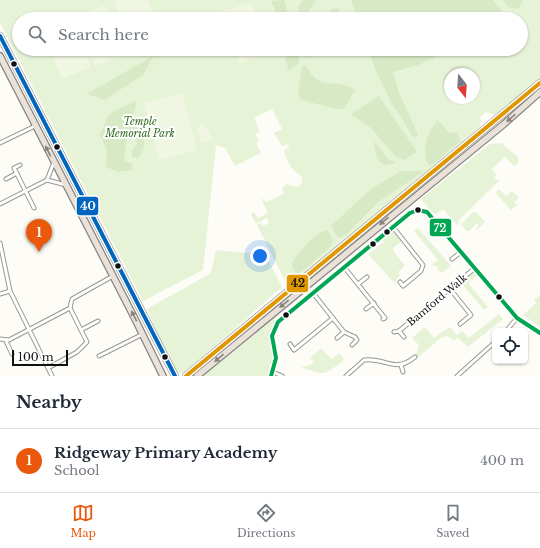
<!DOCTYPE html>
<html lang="en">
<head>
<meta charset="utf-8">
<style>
  :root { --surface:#fff; --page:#f2f2f3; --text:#1f2937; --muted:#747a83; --line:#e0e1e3; --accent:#ea580c }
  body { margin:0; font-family:"Libre Baskerville",serif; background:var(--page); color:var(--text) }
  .controls { position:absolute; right:12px; bottom:12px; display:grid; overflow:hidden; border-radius:6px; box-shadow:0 1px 3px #0004 }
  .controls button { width:36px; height:36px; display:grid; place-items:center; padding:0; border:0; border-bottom:1px solid var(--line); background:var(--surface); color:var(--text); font:20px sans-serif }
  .compass { position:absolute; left:444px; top:68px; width:36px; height:36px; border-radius:50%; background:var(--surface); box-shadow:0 1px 3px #0004; rotate:163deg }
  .scale { position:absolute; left:12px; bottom:10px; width:56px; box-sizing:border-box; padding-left:4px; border:2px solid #111; border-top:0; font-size:11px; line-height:14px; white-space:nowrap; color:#111; -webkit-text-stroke:3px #fff; paint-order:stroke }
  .you { position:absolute; left:260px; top:256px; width:14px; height:14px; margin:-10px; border:3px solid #fff; border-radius:50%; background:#1a73e8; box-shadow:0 0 0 6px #1a73e833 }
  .badge { display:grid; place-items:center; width:26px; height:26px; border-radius:50%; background:var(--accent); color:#fff; font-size:13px; font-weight:700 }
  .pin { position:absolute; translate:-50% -33px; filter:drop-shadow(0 1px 2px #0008) }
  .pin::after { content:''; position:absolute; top:21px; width:14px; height:12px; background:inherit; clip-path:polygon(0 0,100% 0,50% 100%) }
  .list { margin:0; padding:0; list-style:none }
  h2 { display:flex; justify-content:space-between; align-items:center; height:52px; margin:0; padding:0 16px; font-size:17px }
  h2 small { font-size:13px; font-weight:400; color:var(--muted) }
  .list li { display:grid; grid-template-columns:26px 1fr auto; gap:12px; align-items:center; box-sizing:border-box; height:64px; padding:0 16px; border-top:1px solid var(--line) }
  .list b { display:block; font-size:15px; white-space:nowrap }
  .list p { margin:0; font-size:13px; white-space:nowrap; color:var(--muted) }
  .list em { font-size:13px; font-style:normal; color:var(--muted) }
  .icon { flex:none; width:22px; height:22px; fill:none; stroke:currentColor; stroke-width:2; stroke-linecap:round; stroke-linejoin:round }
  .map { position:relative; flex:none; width:540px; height:376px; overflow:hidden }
  .search { position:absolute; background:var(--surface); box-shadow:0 1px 3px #0004; left:12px; right:12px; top:12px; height:44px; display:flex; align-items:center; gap:10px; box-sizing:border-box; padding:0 14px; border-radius:22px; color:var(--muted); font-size:15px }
  .sheet { height:116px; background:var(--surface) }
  nav { display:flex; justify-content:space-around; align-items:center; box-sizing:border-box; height:56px; border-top:1px solid var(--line); background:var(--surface); font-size:11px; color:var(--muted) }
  nav a { display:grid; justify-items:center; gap:2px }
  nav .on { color:var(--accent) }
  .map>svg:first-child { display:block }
  .green { fill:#e7f3d7; fill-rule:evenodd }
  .forest { fill:#d8eac5 }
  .pitch { fill:#f0f6e1 }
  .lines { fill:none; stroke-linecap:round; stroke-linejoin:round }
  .street-casing { stroke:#979795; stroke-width:5 }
  .highway-casing { stroke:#858482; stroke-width:8 }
  .street { stroke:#fffffe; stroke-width:3 }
  .highway { stroke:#eae1d8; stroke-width:5.5 }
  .bus-1-casing { stroke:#fff; stroke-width:7 }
  .bus-2-casing { stroke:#fff; stroke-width:7 }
  .bus-3-casing { stroke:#fff; stroke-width:7 }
  .bus-1 { stroke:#0065bd; stroke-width:4 }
  .bus-2 { stroke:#00a651; stroke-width:4 }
  .bus-3 { stroke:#e09702; stroke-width:4 }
  .oneway { fill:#88837e }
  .bus-dot { fill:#111; stroke:#fff; stroke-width:1.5 }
  .labels { text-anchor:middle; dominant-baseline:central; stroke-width:4; stroke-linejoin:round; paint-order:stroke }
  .park-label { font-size:10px; font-style:italic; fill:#2f6b1f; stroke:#fff }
  .street-label { font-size:10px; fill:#111; stroke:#fff }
  .line-badge { stroke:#fff; stroke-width:1.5 }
  .badge-label { font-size:11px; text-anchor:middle; font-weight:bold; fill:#fff }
  .pale-badge-label { font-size:11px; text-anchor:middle; font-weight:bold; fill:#111 }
</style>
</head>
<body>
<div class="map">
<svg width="540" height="376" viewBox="0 0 540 376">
  <rect width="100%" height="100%" fill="#fdfcf7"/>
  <g class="green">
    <path d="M0,0H540V79L496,115L485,112L480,118L481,121L479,128L438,163L439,164L293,285L287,284L285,281L257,225L261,223L263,226L269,223L267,218L256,224L251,214L254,212L258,218L268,213L261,198L267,202L284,194L282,189L286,184L297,187C303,184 303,181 301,176C292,171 287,162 284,151L289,147L288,144L282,146L274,133L282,129L272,109L254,118L260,132L255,134L259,140L256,143L261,153L235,166L225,148L216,145L203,270L143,301L0,23ZM19,19H521V49H19ZM450,74H474V98H450Z"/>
    <polygon points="501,143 518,157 518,163 514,166 505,157 492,169 497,175 494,178 499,181 459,220 458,226 443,209 434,215 421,199 490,144"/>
    <polygon points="499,189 506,196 512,191 519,198 514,202 517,205 511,210 497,195 496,192"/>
    <polygon points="473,212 476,212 485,222 477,230 476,228 479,225 477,223 469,231 466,231 461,224"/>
    <polygon points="418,228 451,266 441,273 436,266 431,265 438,260 414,231"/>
    <polygon points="392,229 402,241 393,248 394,252 405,266 398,272 400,276 396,279 396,285 368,254 384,242 381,239"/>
    <polygon points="216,250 266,255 282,287 184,373 176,373 171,366 147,309 211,273"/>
    <polygon points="474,272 476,276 468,283 488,307 484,310 461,283"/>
    <polygon points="540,295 540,327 523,315 536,303 534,300"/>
    <polygon points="499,314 503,319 468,347 458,338 454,340 447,336 441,338 417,358 415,357 419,345 412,338 425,327 434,338 450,327 457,335 462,331 469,338"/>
    <path d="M273,317L276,321C265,333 274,347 274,361C274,366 271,371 269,376H203Z"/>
    <path d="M321,348L331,359L340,353L344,360C323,376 326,376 301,367L310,365L314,362L310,358Z"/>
  </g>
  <g class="forest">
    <polygon points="284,0 290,19 279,19 271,1"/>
    <polygon points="303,0 316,0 305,17 299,12 298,7"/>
    <polygon points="351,0 493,0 507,18 503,19 358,19"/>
    <path d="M503,0H523L519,8C510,10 507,7 503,0Z"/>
    <polygon points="338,8 344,19 330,19 329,14 331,9"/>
    <polygon points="307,49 329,49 329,51 308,57 306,52"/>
    <polygon points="368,49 430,49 434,58 418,65 393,72 399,93 418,134 416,138 412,136 402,118 393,106 375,69"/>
    <polygon points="299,51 299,63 289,71 287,69 288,64 284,61 287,56"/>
    <polygon points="153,56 143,75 104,100 87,94"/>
    <path d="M302,66H306C321,94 334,76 355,90L344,109H337L301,100L298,91Z"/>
    <polygon points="379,96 417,152 404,160 396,157 371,128 351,114"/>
    <path d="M135,101L136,106L131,121C144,134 150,142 138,159L132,156V150L137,144L136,138L128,129L124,160L132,164V170L118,172L106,167L107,151L100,134L109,114Z"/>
    <path d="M438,120L449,133L456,132L461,141C454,146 435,164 429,166C421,152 427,131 438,120Z"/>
    <path d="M374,141L389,160L396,162C377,171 376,155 374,141Z"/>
    <polygon points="401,171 422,171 422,173 378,202 346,235 338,238 331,226 371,189"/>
    <path d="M326,230L330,233L333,242L331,246L305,269L297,274L293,269L292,263C300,250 312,236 326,230Z"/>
  </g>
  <g class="pitch">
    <polygon points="114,0 148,0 156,19 121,19"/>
    <polygon points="251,2 257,19 223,19 221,12"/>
    <polygon points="105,5 111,19 76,19 75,17"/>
    <polygon points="50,49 84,49 91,67 62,79"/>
    <polygon points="88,49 123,49 125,54 95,66"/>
    <polygon points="234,49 268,49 269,52 239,63"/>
    <polygon points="182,93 197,150 159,160 144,103"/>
    <polygon points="203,124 208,129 212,140 201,143 197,128"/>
  </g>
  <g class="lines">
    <defs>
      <g id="street">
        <polyline points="0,143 35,126"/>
        <polyline points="20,165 14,168 34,208"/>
        <polyline points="6,179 17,173"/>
        <polyline points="47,180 54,162"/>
        <polyline points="0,204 47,180 66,185"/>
        <polyline points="393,227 423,265 421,271 403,286 400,282"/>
        <polyline points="0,243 10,291 52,376"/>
        <polyline points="452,259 461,252"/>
        <polyline points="344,267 385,318 383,319"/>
        <polyline points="358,284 367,277"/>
        <polyline points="450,289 471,315 460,324"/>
        <polyline points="313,293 344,332 355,337 357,340 352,345"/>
        <polyline points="0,294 10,291"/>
        <polyline points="366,309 374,303"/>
        <polyline points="81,330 98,321"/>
        <polyline points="399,331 475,268"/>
        <polyline points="506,331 517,318"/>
        <polyline points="394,332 399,331 404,337"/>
        <polyline points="337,338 344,332"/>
        <polyline points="0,339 9,340 70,308"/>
        <polyline points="6,341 12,354"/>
        <polyline points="290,344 294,350 333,318"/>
        <polyline points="99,356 143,334"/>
        <polyline points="401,365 403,372"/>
        <polyline points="48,368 77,352 87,342 70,308 72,299 113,276"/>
        <polyline points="273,372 282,376"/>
        <polyline points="271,376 276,358 272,336 278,322 410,213 418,210 427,212 517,318 540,333"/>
        <path d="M346,376L364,360C386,357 394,374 415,357"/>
        <polyline points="457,376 495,342"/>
      </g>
      <g id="highway">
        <polyline points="0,36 175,376"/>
        <polyline points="0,56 134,317 163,376"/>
        <polyline points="186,376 540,83"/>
        <polyline points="197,376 504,124 540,92"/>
      </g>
    </defs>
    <use href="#street" class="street-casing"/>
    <use href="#highway" class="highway-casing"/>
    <use href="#street" class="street"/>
    <use href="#highway" class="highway"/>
    <defs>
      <polyline id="bus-1" points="0,36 175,376"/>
      <polyline id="bus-2" points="271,376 276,358 272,336 278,322 410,213 418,210 427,212 517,318 540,333"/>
      <polyline id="bus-3" points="186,376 540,83"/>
    </defs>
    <use href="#bus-1" class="bus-1-casing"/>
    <use href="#bus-2" class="bus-2-casing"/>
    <use href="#bus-3" class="bus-3-casing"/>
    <use href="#bus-1" class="bus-1"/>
    <use href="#bus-2" class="bus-2"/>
    <use href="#bus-3" class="bus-3"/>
  </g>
  <defs><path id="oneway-solid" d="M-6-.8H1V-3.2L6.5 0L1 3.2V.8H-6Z"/></defs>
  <g class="oneway">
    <use href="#oneway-solid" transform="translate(511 118) rotate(138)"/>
    <use href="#oneway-solid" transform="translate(48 151) rotate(-117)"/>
    <use href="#oneway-solid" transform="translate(384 221) rotate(140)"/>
    <use href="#oneway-solid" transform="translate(284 304) rotate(141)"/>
    <use href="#oneway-solid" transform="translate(134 316) rotate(-117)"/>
    <use href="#oneway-solid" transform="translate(219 358) rotate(140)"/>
  </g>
  <g class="bus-dot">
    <circle cx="14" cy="64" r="3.5"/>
    <circle cx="57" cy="147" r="3.5"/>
    <circle cx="418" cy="210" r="3.5"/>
    <circle cx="387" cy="232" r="3.5"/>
    <circle cx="373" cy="244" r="3.5"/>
    <circle cx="118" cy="266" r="3.5"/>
    <circle cx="499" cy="297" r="3.5"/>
    <circle cx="286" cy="315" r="3.5"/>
    <circle cx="165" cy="357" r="3.5"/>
  </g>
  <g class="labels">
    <g class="park-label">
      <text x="140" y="121">Temple<tspan x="140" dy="12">Memorial Park</tspan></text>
    </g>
    <g class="street-label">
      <text transform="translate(437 300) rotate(-40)">Bamford Walk</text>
    </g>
  </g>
  <g class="line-badge">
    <rect x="76" y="196" width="23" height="20" rx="4" fill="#0065bd"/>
    <rect x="429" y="218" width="23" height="19" rx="4" fill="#00a651"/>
    <rect x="286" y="274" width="23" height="19" rx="4" fill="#e09702"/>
  </g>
  <g class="badge-label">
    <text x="88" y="210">40</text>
    <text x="440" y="232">72</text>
  </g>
  <g class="pale-badge-label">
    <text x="298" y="287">42</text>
  </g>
</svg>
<div class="controls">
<button><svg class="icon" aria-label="locate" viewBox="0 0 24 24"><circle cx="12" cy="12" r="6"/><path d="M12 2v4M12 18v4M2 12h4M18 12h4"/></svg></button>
</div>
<svg class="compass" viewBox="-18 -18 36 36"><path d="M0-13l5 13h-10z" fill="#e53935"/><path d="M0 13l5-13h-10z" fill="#747a83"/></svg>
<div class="scale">100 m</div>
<div class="you"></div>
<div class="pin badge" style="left:39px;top:252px">1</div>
<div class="search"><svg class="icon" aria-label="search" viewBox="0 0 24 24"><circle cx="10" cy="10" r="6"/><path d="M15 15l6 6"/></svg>Search here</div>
</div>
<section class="sheet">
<h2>Nearby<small></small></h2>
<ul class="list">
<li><span class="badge">1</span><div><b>Ridgeway Primary Academy</b><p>School</p></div><em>400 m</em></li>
</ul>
</section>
<nav>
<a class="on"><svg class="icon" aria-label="map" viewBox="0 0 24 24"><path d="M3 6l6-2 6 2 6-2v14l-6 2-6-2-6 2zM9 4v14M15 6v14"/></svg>Map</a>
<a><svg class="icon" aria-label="directions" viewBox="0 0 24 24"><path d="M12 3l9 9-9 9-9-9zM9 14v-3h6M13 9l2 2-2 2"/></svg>Directions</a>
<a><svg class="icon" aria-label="saved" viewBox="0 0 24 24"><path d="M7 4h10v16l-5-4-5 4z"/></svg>Saved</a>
</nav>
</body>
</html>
